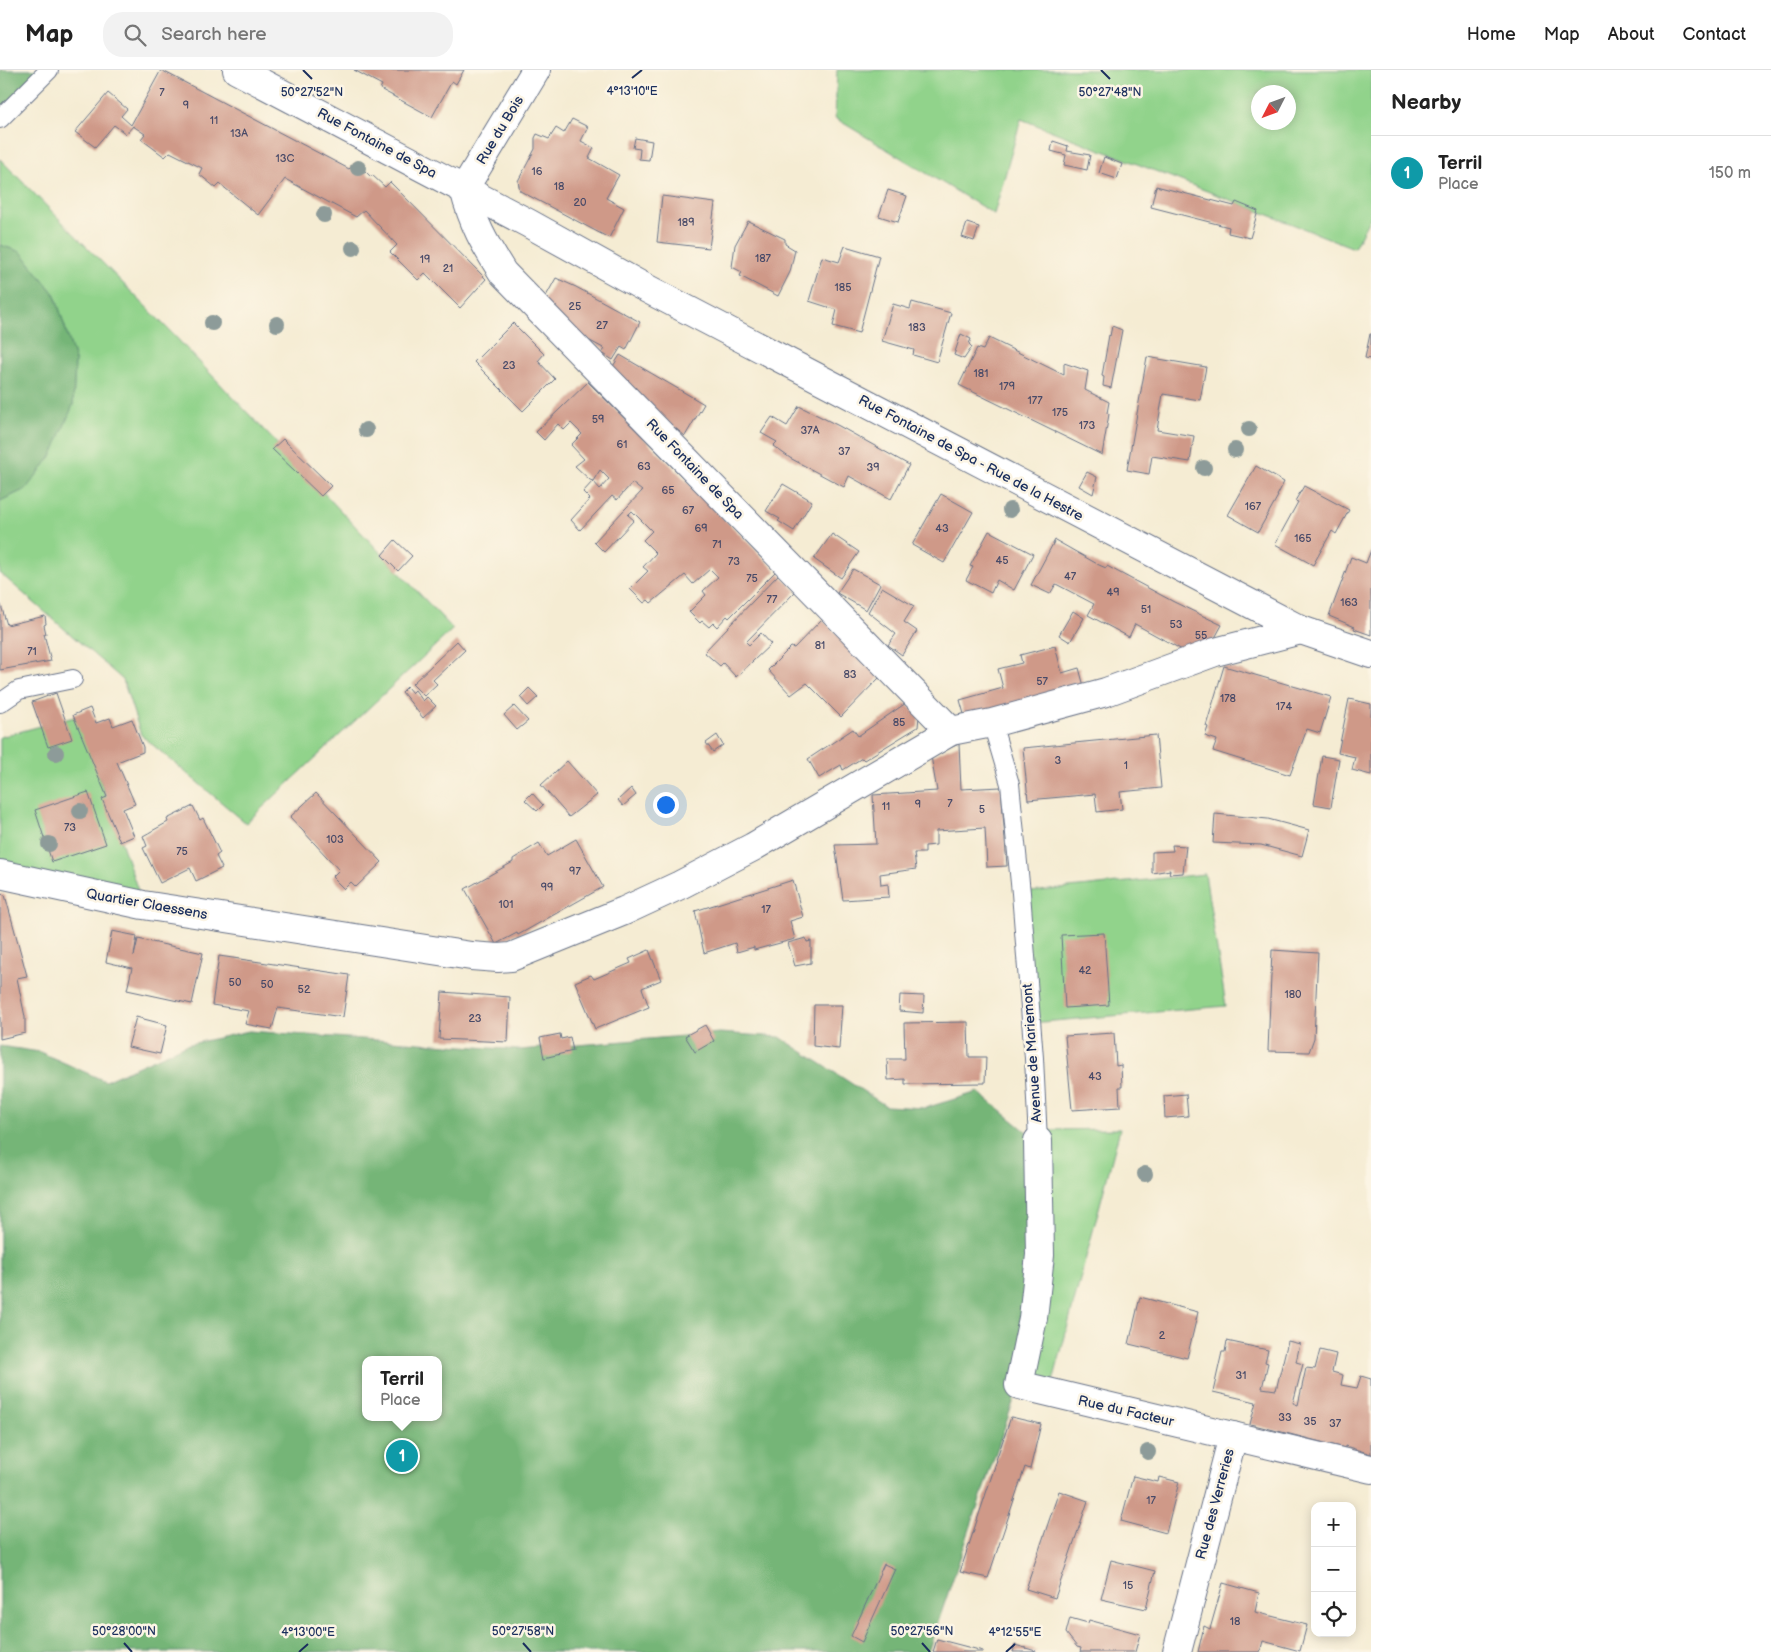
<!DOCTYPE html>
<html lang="en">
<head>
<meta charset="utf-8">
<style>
  :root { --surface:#fff; --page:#f2f2f2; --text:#222; --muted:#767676; --line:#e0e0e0; --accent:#d93025 }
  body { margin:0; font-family:"Balsamiq Sans",sans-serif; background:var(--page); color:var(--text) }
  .controls { position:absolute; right:15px; bottom:15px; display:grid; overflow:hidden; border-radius:10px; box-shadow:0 2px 12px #0003 }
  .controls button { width:45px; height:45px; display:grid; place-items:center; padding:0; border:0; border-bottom:1px solid var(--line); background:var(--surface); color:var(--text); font:25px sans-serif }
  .compass { position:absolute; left:1251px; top:15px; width:45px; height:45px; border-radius:50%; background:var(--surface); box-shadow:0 2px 12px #0003; rotate:228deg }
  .you { position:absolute; left:665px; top:734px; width:18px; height:18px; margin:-12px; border:4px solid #fff; border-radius:50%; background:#1a73e8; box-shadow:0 0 0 8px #1a73e833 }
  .badge { display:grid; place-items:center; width:32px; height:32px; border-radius:50%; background:var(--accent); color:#fff; font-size:16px; font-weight:700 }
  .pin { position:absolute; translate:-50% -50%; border:2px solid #fff; box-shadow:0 1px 5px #0006 }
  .popup { position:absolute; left:362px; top:1286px; width:80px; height:65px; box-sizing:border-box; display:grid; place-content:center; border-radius:10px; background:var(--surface); filter:drop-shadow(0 1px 4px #0005); font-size:16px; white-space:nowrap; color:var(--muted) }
  .popup b { font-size:19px; color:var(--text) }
  .popup::after { content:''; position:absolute; left:50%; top:100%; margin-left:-10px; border:10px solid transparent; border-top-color:var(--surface) }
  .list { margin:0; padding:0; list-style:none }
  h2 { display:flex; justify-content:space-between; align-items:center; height:65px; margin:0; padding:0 20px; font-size:21px }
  h2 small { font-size:16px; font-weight:400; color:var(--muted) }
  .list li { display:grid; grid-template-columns:32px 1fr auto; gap:15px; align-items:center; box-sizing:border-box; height:75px; padding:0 20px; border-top:1px solid var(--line) }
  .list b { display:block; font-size:19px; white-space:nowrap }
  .list p { margin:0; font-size:16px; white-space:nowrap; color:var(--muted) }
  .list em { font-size:16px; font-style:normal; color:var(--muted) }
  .icon { flex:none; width:28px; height:28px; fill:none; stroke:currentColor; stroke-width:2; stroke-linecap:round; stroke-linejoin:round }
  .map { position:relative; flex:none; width:1371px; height:1582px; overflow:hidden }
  header { display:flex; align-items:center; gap:30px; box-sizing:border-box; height:70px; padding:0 25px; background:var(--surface); border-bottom:1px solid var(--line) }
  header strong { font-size:24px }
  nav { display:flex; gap:28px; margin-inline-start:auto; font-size:18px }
  .search { width:350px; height:45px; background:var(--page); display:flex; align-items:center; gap:12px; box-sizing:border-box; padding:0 18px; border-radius:20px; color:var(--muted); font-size:19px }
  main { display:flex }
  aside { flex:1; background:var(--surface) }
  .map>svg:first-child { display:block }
  .green { fill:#91d38b; stroke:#568174; fill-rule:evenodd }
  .forest { fill:#74b577; stroke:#48726a; fill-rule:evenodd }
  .building { fill:#cf9988 }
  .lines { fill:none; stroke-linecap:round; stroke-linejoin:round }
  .service-casing { stroke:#677187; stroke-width:20 }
  .minor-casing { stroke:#677187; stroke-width:30 }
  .tertiary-casing { stroke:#677187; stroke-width:30 }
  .service { stroke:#fff; stroke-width:18 }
  .minor { stroke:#fff; stroke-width:28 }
  .tertiary { stroke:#fff; stroke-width:28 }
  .tree { fill:#8d9b99 }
  .ticks { fill:none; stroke:#1b2f5e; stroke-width:2 }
  .labels { text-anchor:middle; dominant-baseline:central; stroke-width:5; stroke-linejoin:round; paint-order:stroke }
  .number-label { font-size:11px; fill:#484a68 }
  .street-label { font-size:14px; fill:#1b2f5e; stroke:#fcf5e5 }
  .ticks-label { font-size:12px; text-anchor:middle; fill:#1b2f5e; stroke:#fcf5e5; stroke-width:5; stroke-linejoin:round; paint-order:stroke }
</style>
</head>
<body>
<header>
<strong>Map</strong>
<div class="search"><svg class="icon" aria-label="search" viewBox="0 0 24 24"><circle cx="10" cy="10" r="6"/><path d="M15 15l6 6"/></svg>Search here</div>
<nav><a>Home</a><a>Map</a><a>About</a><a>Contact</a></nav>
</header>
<main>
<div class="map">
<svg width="1371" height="1582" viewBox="0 0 1371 1582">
  <rect width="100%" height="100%" fill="#fcf5e5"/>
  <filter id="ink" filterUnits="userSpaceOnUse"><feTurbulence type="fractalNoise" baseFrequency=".02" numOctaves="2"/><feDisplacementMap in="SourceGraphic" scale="10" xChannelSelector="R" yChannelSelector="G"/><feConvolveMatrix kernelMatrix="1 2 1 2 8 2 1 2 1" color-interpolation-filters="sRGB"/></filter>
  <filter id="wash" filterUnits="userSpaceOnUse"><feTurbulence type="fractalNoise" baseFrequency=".0096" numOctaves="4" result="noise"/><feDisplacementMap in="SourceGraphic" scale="20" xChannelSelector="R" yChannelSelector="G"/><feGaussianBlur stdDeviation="1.12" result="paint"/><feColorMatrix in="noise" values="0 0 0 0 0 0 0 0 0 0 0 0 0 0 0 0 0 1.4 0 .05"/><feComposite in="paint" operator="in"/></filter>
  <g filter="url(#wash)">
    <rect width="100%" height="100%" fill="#f5ecd3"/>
    <g class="green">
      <path d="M837,0H1371V146L1354,178L1021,49L994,144L835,48ZM1258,22H1288V52H1258Z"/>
      <polygon points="0,89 168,259 453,559 246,753 141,665 123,610 0,503 0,431 26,419 73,335 75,290 55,225 21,182 0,175"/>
      <polygon points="78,646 143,835 0,804 0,667"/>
      <polygon points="1205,804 1226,936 1031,953 1021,823"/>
      <polygon points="1120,1059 1050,1323 1019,1315 1037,1060"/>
    </g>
    <g class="forest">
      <polygon points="0,0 49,0 0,42"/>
      <polygon points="0,175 21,182 55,225 75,290 73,335 52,385 26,419 0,431"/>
      <path d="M249,961L519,980L719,963L780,967L886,1036L925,1038L978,1022L1038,1071L1019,1315L928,1582H0V976L40,982L105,1011L186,975ZM366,1290H438V1347H366Z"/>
    </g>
    <g id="blocks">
      <g class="building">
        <polygon points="161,0 349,99 356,92 371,107 372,105 385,117 390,112 486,209 460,238 425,203 418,210 390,182 397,175 364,140 356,147 285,109 258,145 220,114 216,118 199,104 202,98 170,82 165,87 141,69 145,64 133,56 126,64 114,55 95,77 75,62 108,23 127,39 121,46 131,55"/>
        <polygon points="354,0 464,0 456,14 452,11 432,47 380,19 382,15"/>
        <polygon points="572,49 588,57 581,71 594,78 589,88 619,105 606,128 624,138 609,168 520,121 518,111 535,79 535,68 537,64 549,69 556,58 564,63"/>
        <polygon points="635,68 652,71 649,90 639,89 640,79 633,78"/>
        <polygon points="1053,71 1068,76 1067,81 1090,85 1087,100 1064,95 1066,85 1051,81"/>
        <polygon points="1104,87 1122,94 1117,109 1099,103"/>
        <polygon points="1156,116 1234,136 1236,132 1258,141 1250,168 1228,163 1229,157 1151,137"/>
        <polygon points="888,120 907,126 898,152 879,146"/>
        <polygon points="662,126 715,133 709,178 657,172"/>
        <polygon points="748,151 785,169 785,174 795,180 790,202 778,226 740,206 742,202 732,197 735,175"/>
        <polygon points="967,153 979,157 974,171 962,167"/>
        <polygon points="845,176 879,186 859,263 833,256 837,240 809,231 822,187 839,192"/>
        <polygon points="556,208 576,217 640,252 626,280 621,277 613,290 602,283 605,279 579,265 540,237"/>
        <polygon points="912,232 951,243 937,292 913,285 914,280 882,271 893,234 910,239"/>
        <polygon points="513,253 544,284 538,291 555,309 523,341 474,292"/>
        <polygon points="1112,256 1122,260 1111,318 1103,316 1104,307 1102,306 1109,265 1110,266"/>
        <polygon points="961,264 971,269 969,274 972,277 964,289 954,285"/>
        <polygon points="1370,264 1371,264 1371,289 1365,288"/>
        <polygon points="989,268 1064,305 1064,293 1088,301 1085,320 1109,332 1107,343 1109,344 1102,385 959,315 977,278 983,280"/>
        <polygon points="620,285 704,334 685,366 658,344 612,298"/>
        <polygon points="1147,287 1206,297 1200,330 1163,324 1157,360 1194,366 1190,392 1152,386 1149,404 1127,400"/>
        <polygon points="588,312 776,501 729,548 727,546 717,557 713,553 709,557 702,551 700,553 689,542 706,525 703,521 718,507 710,499 693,514 685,505 651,533 648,530 644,533 630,519 648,501 643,497 656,483 643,470 652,461 632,441 628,445 634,450 604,482 594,472 642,421 632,413 617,430 612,426 580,460 571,450 590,429 583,422 593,411 600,419 609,409 600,400 593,411 590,410 575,396 584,389 571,375 582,364 571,353 564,360 558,354 544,370 536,362"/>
        <polygon points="799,336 839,356 909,395 891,429 849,406 844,417 790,388 773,376 777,372 761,363 772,347 787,356"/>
        <polygon points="283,369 331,416 321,426 272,379"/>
        <polygon points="1256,396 1284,412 1277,426 1278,426 1258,462 1228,445"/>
        <polygon points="1087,402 1097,407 1093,424 1079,416"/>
        <polygon points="783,414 812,431 794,461 778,451 780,449 766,441"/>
        <polygon points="1304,416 1349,440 1336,464 1332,461 1313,495 1275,474 1298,432 1295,431"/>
        <polygon points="941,424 973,442 944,493 912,475"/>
        <polygon points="989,461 1033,484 1014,520 997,510 991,523 966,510 973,497 970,496"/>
        <polygon points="832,464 859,482 841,508 814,489"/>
        <polygon points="395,470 412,486 398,501 382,485"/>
        <polygon points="1055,470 1099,495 1106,498 1107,496 1174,532 1222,555 1211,575 1186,582 1135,554 1129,567 1088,545 1094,534 1056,514 1050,524 1031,515"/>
        <polygon points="1371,480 1371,565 1354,559 1355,557 1329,546 1351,487 1366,493"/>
        <polygon points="853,499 880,514 866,540 837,523"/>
        <polygon points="779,504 796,521 746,572 749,575 761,563 771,574 736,607 723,593 720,596 704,582"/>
        <polygon points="882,517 914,536 904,552 917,561 902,585 888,575 896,564 868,542"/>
        <polygon points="0,532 7,555 45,546 46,554 44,555 46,564 44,564 51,591 0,600"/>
        <polygon points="1073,541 1084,548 1070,572 1059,565"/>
        <polygon points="822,549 880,607 841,647 807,613 791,625 768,600 791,577 794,578"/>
        <polygon points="457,571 465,580 433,610 437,614 424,626 412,614"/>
        <polygon points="1055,576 1062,603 1079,598 1085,620 966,651 960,630 1003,618 998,599 1022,593 1020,585"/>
        <polygon points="1224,596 1331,627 1320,663 1307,659 1290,705 1213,681 1217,670 1205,666 1208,657 1206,656"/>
        <polygon points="407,617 412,623 415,620 423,631 427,627 436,636 423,648 402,622"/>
        <polygon points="529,618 538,627 528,636 520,627"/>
        <polygon points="56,623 72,669 48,677 32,632"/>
        <polygon points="1349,629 1371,634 1371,705 1352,700 1355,687 1338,683"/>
        <polygon points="906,633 919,646 918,657 864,690 862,688 843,700 841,695 819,708 808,689 853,659 858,666"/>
        <polygon points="514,636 528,651 517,660 504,645"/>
        <polygon points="90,638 96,653 110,648 113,656 132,649 143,677 143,682 117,692 135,734 123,739 134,766 120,772 102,729 107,727 73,645"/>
        <polygon points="717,665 723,675 713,682 706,673"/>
        <polygon points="1156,665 1161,718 1120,722 1122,739 1097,742 1095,724 1028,730 1023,678"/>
        <polygon points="959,674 961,719 1001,717 1007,796 987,797 985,758 936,761 936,775 925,776 925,783 914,783 916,799 880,804 881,815 888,814 889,827 843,830 835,775 876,774 873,725 937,721 931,686"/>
        <polygon points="1322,686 1339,689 1331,737 1314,734"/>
        <polygon points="567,691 597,725 569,747 541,715"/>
        <polygon points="631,718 636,725 623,736 618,730"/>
        <polygon points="88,722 106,774 52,792 35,740"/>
        <polygon points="316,723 382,792 356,817 351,812 344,819 332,807 339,800 290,747"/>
        <polygon points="532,723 543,735 537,741 525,730"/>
        <polygon points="193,736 200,750 203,748 220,783 216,786 222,798 196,811 190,798 160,813 143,778 147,776 143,766 168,752 167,749"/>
        <polygon points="1215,744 1268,749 1309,760 1302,786 1261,775 1213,773"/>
        <polygon points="576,769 603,817 518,865 517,863 496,874 465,819 513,792 513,789 539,773 547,786"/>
        <polygon points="1172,775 1186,776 1183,803 1169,804 1170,800 1152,803 1152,782 1173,781"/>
        <polygon points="793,810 803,847 790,851 795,869 754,880 754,877 737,882 735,873 704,883 695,841"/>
        <polygon points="0,824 5,825 27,906 17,908 25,947 25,963 0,969"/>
        <polygon points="112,861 137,866 134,886 138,869 203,883 192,934 127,920 132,898 106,892"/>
        <polygon points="1104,863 1109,935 1065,938 1061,865"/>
        <polygon points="806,868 807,872 811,871 811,893 795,896 788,873"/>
        <polygon points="649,880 661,910 642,918 649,937 595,959 575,912 591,905 594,909 631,893 629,889"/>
        <polygon points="1272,880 1318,883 1314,968 1309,982 1268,981"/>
        <polygon points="219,886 349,905 343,947 278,938 272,959 245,954 249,941 212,935"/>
        <polygon points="442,922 510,927 508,972 439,969"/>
        <polygon points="900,925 924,926 923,943 899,941"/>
        <polygon points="814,935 842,935 839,979 813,976"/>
        <polygon points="136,947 167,955 160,984 128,977"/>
        <polygon points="968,952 969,987 986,987 985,1013 905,1014 905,1009 888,1010 887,989 905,989 904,953"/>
        <polygon points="705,955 714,971 695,982 685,966"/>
        <polygon points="1114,963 1116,996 1121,995 1122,1017 1119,1017 1120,1037 1072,1040 1065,966"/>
        <polygon points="560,964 561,969 570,967 573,981 544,988 540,968"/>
        <polygon points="1186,1024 1188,1046 1165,1048 1164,1026"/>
        <polygon points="1140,1227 1198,1242 1187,1288 1129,1274"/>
        <polygon points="1227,1271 1268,1280 1265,1292 1268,1293 1262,1318 1276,1320 1288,1271 1300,1274 1296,1292 1303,1294 1293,1333 1298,1335 1306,1298 1315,1299 1320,1280 1336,1284 1332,1302 1343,1305 1341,1315 1357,1318 1361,1306 1371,1309 1371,1384 1345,1376 1345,1378 1250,1354 1256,1332 1213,1322 1222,1282 1225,1282"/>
        <polygon points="1011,1347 1041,1354 1030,1399 1025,1397 988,1508 960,1502 997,1390 996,1390"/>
        <polygon points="1133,1406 1158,1412 1159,1407 1179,1412 1166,1463 1121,1451"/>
        <polygon points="1059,1421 1088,1431 1055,1528 1026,1519"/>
        <polygon points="1111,1490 1155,1501 1146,1539 1101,1529"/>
        <polygon points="884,1494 895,1499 862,1572 851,1566"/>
        <polygon points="1223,1513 1259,1523 1255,1542 1307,1555 1300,1581 1263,1571 1260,1582 1198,1582 1204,1556 1210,1559"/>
        <polygon points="1070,1548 1088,1553 1089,1550 1140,1564 1135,1582 1080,1582 1081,1578 1077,1577 1066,1563"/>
        <polygon points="937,1569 983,1581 983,1582 933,1582"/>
        <polygon points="1015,1575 1036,1581 1036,1582 1013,1582"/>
      </g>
    </g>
  </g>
  <g filter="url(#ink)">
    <use href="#blocks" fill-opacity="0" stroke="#677187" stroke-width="1"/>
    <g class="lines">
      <defs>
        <g id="service">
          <polyline points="0,49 49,0"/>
          <polyline points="0,633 19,620 73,609"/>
          <polyline points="992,653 1010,714 1021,823 1034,988 1038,1071"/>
        </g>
        <g id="minor">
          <path d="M536,0L464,119C473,154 484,173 503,203L951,661"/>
          <polyline points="0,804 143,835 471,886 498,888 511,887 624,841 680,815 753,777 951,661 992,653 1106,622 1215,582 1301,560"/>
          <polyline points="1038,1071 1040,1185 1033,1248 1019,1315 1371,1399"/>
          <polyline points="1177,1582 1233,1366"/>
        </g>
        <polyline id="tertiary" points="237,0 528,153 640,215 1301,560 1371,584"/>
      </defs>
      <use href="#service" class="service-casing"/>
      <use href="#minor" class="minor-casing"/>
      <use href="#tertiary" class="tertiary-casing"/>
      <use href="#service" class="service"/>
      <use href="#minor" class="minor"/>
      <use href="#tertiary" class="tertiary"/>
    </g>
    <g class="tree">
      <circle cx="358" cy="98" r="8"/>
      <circle cx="324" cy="145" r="8"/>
      <circle cx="353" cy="178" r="8"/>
      <circle cx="212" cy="253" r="8"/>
      <circle cx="277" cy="254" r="8"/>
      <circle cx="1249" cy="359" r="8"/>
      <circle cx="366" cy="360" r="8"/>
      <circle cx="1235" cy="380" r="8"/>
      <circle cx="1204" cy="398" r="8"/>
      <circle cx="1010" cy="440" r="8"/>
      <circle cx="56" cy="683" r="8"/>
      <circle cx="80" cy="741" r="8"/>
      <circle cx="49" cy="774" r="8"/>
      <circle cx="1145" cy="1104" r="8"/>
      <circle cx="1148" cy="1382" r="8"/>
    </g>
  </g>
  <path class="ticks" d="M303,0L312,9M1101,0L1110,9M632,8L642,0M124,1573L132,1582M523,1573L531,1582M922,1573L930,1582M299,1582L308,1574M1006,1582L1015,1574"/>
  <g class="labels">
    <g class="number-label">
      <text x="162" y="22">7</text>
      <text x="186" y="35">9</text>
      <text x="214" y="50">11</text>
      <text x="239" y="63">13A</text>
      <text x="285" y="88">13C</text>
      <text x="537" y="101">16</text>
      <text x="559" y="116">18</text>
      <text x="580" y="132">20</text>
      <text x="686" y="152">189</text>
      <text x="763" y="188">187</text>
      <text x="425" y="189">19</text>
      <text x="448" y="198">21</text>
      <text x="843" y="217">185</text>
      <text x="575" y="236">25</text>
      <text x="602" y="255">27</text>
      <text x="917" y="257">183</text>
      <text x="509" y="295">23</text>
      <text x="981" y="303">181</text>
      <text x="1007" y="316">179</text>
      <text x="1035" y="330">177</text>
      <text x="1060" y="342">175</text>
      <text x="598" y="349">59</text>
      <text x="1087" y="355">173</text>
      <text x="810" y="360">37A</text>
      <text x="622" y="374">61</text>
      <text x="844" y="381">37</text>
      <text x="644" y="396">63</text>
      <text x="873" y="397">39</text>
      <text x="668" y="420">65</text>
      <text x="1253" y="436">167</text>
      <text x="688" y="440">67</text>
      <text x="701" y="458">69</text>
      <text x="942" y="458">43</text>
      <text x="1303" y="468">165</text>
      <text x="717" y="474">71</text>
      <text x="1002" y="490">45</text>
      <text x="734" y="491">73</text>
      <text x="1070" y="506">47</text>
      <text x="752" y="508">75</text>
      <text x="1113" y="522">49</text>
      <text x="772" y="529">77</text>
      <text x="1349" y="532">163</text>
      <text x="1146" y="539">51</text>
      <text x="1176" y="554">53</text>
      <text x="1201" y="565">55</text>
      <text x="820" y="575">81</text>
      <text x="32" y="581">71</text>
      <text x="850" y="604">83</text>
      <text x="1042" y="611">57</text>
      <text x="1228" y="628">178</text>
      <text x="1284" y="636">174</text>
      <text x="899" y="652">85</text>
      <text x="1058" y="690">3</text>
      <text x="1126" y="695">1</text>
      <text x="950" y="733">7</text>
      <text x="918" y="734">9</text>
      <text x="886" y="736">11</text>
      <text x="982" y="739">5</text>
      <text x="70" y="757">73</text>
      <text x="335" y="769">103</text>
      <text x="182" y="781">75</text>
      <text x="575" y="801">97</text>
      <text x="547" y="817">99</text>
      <text x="506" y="834">101</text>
      <text x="766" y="839">17</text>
      <text x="1085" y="900">42</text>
      <text x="235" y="912">50</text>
      <text x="267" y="914">50</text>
      <text x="304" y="919">52</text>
      <text x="1293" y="924">180</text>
      <text x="475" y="948">23</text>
      <text x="1095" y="1006">43</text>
      <text x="1162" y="1265">2</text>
      <text x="1241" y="1305">31</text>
      <text x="1285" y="1347">33</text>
      <text x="1310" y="1351">35</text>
      <text x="1335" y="1353">37</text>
      <text x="1151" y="1430">17</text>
      <text x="1128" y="1515">15</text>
      <text x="1235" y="1551">18</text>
    </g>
    <g class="street-label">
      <text transform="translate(500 60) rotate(-59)">Rue du Bois</text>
      <text transform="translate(377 73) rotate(28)">Rue Fontaine de Spa</text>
      <text transform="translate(971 388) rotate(28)">Rue Fontaine de Spa - Rue de la Hestre</text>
      <text transform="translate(695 399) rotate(46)">Rue Fontaine de Spa</text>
      <text transform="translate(147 834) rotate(10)">Quartier Claessens</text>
      <text transform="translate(1032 983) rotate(-94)">Avenue de Mariemont</text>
      <text transform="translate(1126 1341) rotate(13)">Rue du Facteur</text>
      <text transform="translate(1215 1434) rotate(-75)">Rue des Verreries</text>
    </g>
  </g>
  <g class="ticks-label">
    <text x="632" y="25">4°13'10"E</text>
    <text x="312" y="26">50°27'52"N</text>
    <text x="1110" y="26">50°27'48"N</text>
    <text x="124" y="1565">50°28'00"N</text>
    <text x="523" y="1565">50°27'58"N</text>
    <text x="922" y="1565">50°27'56"N</text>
    <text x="308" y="1566">4°13'00"E</text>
    <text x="1015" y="1566">4°12'55"E</text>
  </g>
</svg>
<div class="controls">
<button>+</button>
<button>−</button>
<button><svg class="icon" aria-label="locate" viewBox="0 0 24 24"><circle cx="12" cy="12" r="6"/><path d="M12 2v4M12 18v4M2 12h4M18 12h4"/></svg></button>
</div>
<svg class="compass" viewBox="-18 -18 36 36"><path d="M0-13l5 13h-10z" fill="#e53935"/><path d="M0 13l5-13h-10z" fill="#767676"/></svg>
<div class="you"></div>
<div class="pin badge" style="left:402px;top:1386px;background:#0f9aa8">1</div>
<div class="popup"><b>Terril</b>Place</div>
</div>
<aside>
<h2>Nearby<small></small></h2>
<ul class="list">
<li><span class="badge" style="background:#0f9aa8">1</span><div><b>Terril</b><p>Place</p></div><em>150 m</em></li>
</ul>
</aside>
</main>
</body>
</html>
